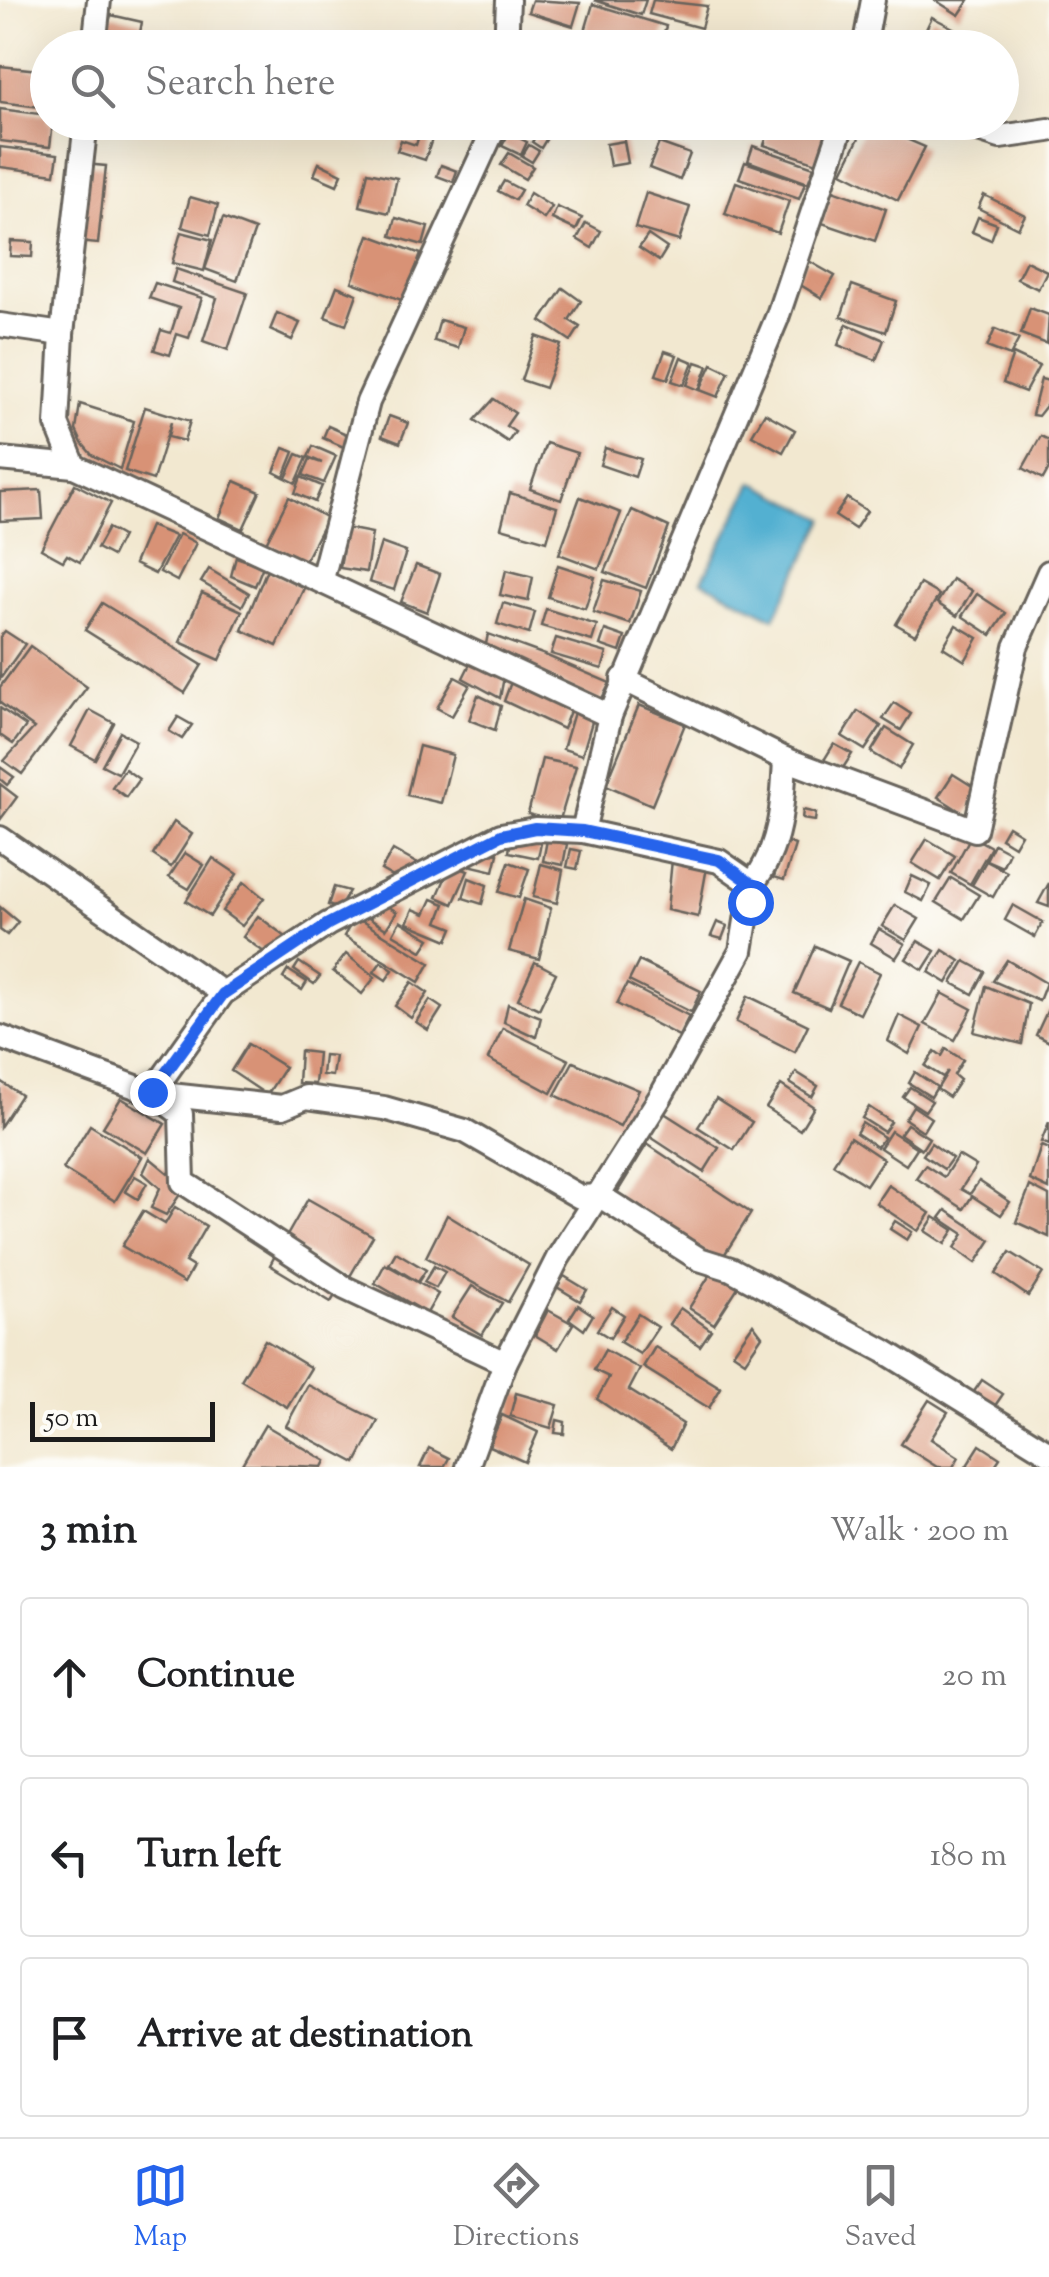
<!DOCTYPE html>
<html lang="en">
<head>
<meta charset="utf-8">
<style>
  :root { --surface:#fff; --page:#f6f6f6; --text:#202124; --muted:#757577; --line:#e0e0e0; --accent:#2563eb }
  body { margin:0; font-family:"Sorts Mill Goudy",serif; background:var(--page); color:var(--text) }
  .scale { position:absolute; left:30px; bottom:25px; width:185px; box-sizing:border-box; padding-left:10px; border:5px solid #1c1c1c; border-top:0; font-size:28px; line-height:35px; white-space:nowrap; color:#1c1c1c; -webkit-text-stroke:8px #fdfcf7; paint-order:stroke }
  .stop { position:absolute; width:30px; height:30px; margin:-22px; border:8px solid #2563eb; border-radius:50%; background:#fff }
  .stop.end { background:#2563eb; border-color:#fff; box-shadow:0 2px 10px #0008 }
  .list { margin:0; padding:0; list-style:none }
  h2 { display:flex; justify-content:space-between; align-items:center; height:130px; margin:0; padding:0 40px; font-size:42px }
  h2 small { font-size:32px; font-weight:400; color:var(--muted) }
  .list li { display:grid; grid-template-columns:65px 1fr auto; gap:30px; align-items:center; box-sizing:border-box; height:160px; margin:0 20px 20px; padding:0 20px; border:2px solid var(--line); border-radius:10px }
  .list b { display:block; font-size:38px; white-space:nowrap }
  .list em { font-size:32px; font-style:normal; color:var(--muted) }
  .icon { flex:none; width:55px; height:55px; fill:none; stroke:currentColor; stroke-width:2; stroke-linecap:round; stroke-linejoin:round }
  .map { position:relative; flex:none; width:1049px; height:1467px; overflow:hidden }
  .search { position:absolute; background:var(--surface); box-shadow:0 10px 40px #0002; left:30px; right:30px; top:30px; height:110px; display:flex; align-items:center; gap:25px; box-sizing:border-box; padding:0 35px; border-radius:55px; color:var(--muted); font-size:38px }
  .sheet { height:670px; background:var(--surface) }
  nav { display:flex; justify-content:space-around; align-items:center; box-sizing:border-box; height:140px; border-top:2px solid var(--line); background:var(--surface); font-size:28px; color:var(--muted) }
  nav a { display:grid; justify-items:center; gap:5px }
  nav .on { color:var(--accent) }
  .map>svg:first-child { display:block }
  .water { fill:#53b0d1; stroke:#386676; stroke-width:2.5 }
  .building { fill:#d89276 }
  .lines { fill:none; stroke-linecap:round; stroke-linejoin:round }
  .minor-casing { stroke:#67635b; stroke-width:28 }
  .minor { stroke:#fff; stroke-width:22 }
  .route { stroke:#2563eb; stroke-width:12 }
</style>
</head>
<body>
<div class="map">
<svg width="1049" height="1467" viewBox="0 0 1049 1467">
  <rect width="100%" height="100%" fill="#fdfcf7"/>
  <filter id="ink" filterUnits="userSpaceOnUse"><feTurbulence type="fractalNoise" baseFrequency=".01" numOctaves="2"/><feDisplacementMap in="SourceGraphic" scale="20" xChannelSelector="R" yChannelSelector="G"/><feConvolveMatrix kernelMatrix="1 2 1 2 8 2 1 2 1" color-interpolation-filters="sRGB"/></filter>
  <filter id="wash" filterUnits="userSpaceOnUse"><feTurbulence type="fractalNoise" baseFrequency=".0048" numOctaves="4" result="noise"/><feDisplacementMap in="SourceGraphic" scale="40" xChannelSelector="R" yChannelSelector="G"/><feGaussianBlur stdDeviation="2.25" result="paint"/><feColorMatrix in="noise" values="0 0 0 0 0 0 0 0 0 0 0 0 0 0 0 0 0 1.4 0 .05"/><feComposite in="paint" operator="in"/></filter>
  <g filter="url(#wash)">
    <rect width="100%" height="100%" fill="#f2e8d0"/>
    <polygon class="water" points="753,482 825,519 774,618 702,581"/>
    <g id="blocks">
      <g class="building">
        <polygon points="532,0 580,3 573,26 528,12"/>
        <polygon points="594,0 646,0 641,15"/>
        <polygon points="653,0 707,6 701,28 649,14"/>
        <polygon points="935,0 969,0 959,15"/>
        <polygon points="593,4 666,26 660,48 614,48 583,38"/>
        <polygon points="111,15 142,22 139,38 107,31"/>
        <polygon points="932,17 959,31 951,48 917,48"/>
        <polygon points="0,66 48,71 48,108 0,102"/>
        <polygon points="0,109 48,115 48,122 53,122 50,147 0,141"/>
        <polygon points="665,122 696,122 683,142 662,128"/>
        <polygon points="772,122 803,122 828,131 817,163 764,145"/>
        <polygon points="867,122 925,147 898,200 842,172"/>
        <polygon points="541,128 550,133 541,148 532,142"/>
        <polygon points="420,132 433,136 425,160 397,151 401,140 416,145"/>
        <polygon points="509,133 527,142 521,155 502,146"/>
        <polygon points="624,141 628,163 610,166 606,144"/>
        <polygon points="659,143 690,154 680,180 649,168"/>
        <polygon points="529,145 539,151 532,162 522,156"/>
        <polygon points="753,146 814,167 808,183 748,161"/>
        <polygon points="0,147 58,154 55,174 0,167"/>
        <polygon points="509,153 533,167 525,179 501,165"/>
        <polygon points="745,162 805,183 799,199 739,178"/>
        <polygon points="319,163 342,174 337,185 314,175"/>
        <polygon points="84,164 106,166 98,244 77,242"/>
        <polygon points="441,165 457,171 453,182 437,176"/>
        <polygon points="368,172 397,178 389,213 360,206"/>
        <polygon points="504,181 521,190 515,200 498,191"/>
        <polygon points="736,182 789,201 778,233 725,214"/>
        <polygon points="833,190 886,209 875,241 822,223"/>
        <polygon points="530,193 552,207 544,219 523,206"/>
        <polygon points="646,193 690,207 679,241 635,228"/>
        <polygon points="984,195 1025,215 1018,228 978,208"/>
        <polygon points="190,197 218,205 210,235 182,227"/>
        <polygon points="557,207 582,218 576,230 552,219"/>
        <polygon points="978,217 997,224 991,240 972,232"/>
        <polygon points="223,218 255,230 237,281 205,269"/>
        <polygon points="396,218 428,227 423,245 391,236"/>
        <polygon points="586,223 601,231 592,248 577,239"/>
        <polygon points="181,232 212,240 204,271 172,263"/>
        <polygon points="369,235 421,254 404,301 352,282"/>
        <polygon points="648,235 667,248 659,261 639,248"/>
        <polygon points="11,241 33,242 32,257 10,256"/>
        <polygon points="807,260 835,276 822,298 794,281"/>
        <polygon points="1026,261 1047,271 1038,289 1017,279"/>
        <polygon points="176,269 247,293 228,350 203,341 217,298 172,282"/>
        <polygon points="155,283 202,298 189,338 177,334 170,355 154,350 161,330 171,333 179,308 149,298"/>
        <polygon points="852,285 896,301 886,332 841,317"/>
        <polygon points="337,286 357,294 346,325 325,317"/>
        <polygon points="563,288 581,301 569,320 580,327 571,341 541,321"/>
        <polygon points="1030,308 1049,315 1047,344 1021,334"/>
        <polygon points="277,313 300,323 292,340 270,330"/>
        <polygon points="440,320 464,327 458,348 434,341"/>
        <polygon points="847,324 884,340 876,360 838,345"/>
        <polygon points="995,329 1019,339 1010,356 987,347"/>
        <polygon points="536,336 561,345 545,388 521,380"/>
        <polygon points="665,351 677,355 668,379 656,375"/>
        <polygon points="1013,354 1039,366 1025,392 1003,383"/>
        <polygon points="681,357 693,362 684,385 672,381"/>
        <polygon points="696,362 708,366 699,390 687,385"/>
        <polygon points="712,364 729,372 718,397 700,390"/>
        <polygon points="1041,379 1049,381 1049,402 1038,416 1032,415"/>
        <polygon points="494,399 515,413 506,426 515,432 508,442 475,420"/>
        <polygon points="80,404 134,421 120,469 92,455 82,443 76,430"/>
        <polygon points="145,407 190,421 184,441 168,437 171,422 153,480 125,471"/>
        <polygon points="765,413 795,430 783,452 752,435"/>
        <polygon points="389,416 408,423 400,443 382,436"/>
        <polygon points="328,426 351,436 346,448 323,438"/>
        <polygon points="1041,436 1049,440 1049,468 1043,479 1023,468"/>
        <polygon points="546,443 577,453 561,500 530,489"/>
        <polygon points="313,446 336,456 324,483 303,475 310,459 322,463 308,457"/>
        <polygon points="284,448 294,452 284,477 274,472"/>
        <polygon points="605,448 641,459 635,477 600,465"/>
        <polygon points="297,454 307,458 296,483 286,478"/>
        <polygon points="301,477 322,486 315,502 295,493"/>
        <polygon points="235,481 260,492 243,529 219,518"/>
        <polygon points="75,484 111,503 80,562 67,555 63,561 41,549"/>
        <polygon points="41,490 43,519 0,521 0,492"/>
        <polygon points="510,493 557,507 547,541 501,528"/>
        <polygon points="289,497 327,518 304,562 266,543"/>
        <polygon points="580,497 621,513 599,569 559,554"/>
        <polygon points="847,498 867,511 855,529 835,516"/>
        <polygon points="632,510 669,527 646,588 605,572"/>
        <polygon points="150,526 175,536 155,574 134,564"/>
        <polygon points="108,528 122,536 112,556 97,548"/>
        <polygon points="346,528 372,533 366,572 340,568"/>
        <polygon points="179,534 196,543 177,581 160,572"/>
        <polygon points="381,543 406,552 394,590 369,582"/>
        <polygon points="236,557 263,566 255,586 231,576"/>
        <polygon points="416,565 440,574 427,612 401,602"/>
        <polygon points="558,565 595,577 585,609 548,597"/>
        <polygon points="209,569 249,593 242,606 201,582"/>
        <polygon points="267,569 304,588 277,646 242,630"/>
        <polygon points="506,570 533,577 528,601 500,595"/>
        <polygon points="952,579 972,591 957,616 937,603"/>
        <polygon points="604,580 641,591 630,624 593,612"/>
        <polygon points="920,584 939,595 915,635 896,624"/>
        <polygon points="202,593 242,611 220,660 180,642"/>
        <polygon points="977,594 1006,613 991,635 962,616"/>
        <polygon points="102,603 202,665 185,693 85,630"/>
        <polygon points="503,603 535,612 529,634 497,624"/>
        <polygon points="546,609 597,625 592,641 541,626"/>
        <polygon points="956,625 978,638 965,661 943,647"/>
        <polygon points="605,630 625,637 620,652 600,645"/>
        <polygon points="5,631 25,644 0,679 0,637"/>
        <polygon points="488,634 545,655 610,683 600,702 485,649"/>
        <polygon points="556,638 607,653 602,669 551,654"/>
        <polygon points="30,646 87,687 22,774 4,761 34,728 0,703 0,687"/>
        <polygon points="472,660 504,677 500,698 463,678"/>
        <polygon points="455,677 470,685 452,716 437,708"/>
        <polygon points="511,682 570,711 563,729 504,701"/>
        <polygon points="478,695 501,706 495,730 469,720"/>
        <polygon points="894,703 911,714 901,730 883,719"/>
        <polygon points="639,705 685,724 652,805 606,785"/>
        <polygon points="0,708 26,726 13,744 0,735"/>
        <polygon points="575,709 594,715 582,755 563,749"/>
        <polygon points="90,710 114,723 95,759 71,746"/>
        <polygon points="858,711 881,726 865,750 842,736"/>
        <polygon points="178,717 192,725 182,739 169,731"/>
        <polygon points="886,728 913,745 899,769 871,752"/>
        <polygon points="120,732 136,741 118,773 102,765"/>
        <polygon points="834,744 852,754 841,771 824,760"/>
        <polygon points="419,746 453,755 441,803 407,795"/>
        <polygon points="542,759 576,766 559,823 528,814"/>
        <polygon points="0,767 14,777 7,785 0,779"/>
        <polygon points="125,769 139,779 126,797 112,787"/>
        <polygon points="953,774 980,791 966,815 938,797"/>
        <polygon points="0,784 17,797 0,820"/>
        <polygon points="803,810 816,813 815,821 802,819"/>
        <polygon points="174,822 192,834 171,867 153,855"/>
        <polygon points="1008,826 1021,834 1014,846 1001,838"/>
        <polygon points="971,836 991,847 970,884 951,873"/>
        <polygon points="542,838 538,858 509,852 511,839"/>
        <polygon points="927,839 955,856 940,880 912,863"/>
        <polygon points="547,840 567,844 563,865 543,861"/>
        <polygon points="785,841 795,845 784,880 774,877"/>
        <polygon points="994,844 1009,852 1002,867 986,860"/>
        <polygon points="487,846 498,854 494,871 464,864"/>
        <polygon points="571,849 581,851 577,869 567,867"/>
        <polygon points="393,850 416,863 404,883 381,870"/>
        <polygon points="185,853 204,865 189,889 169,877"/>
        <polygon points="213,858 237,874 210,916 186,901"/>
        <polygon points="672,860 707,867 698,917 667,910"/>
        <polygon points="986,861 1007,872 993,897 972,885"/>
        <polygon points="509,862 529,869 519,898 499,892"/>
        <polygon points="541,864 563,870 557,903 533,897"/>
        <polygon points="451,865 468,871 453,904 437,897"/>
        <polygon points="912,876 931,885 923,901 905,892"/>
        <polygon points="469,878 487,885 482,904 463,898"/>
        <polygon points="951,878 979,895 964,919 936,902"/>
        <polygon points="244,882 264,898 242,926 222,911"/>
        <polygon points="1049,883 1049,907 1038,903"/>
        <polygon points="334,887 349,891 339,909 328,905"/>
        <polygon points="432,899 445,904 438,922 453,928 448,940 407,923 413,909 425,914"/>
        <polygon points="524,899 551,908 539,959 509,951"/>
        <polygon points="381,902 397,912 386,929 370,919"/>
        <polygon points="895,905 919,919 906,940 882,926"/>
        <polygon points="1013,905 1043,922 1035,937 1005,920"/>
        <polygon points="0,907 18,922 7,935 0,930"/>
        <polygon points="258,916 286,937 271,957 243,937"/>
        <polygon points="355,917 430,963 419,982 344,936"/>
        <polygon points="400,921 430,939 422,951 393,934"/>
        <polygon points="717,922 727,926 722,939 711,936"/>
        <polygon points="879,929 905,944 896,958 871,943"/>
        <polygon points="918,941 935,951 923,970 906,959"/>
        <polygon points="815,946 849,961 829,1008 794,993"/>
        <polygon points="943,950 960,961 947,983 929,972"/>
        <polygon points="346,954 375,977 362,994 333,971"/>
        <polygon points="1007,960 1046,983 1039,1001 993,981"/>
        <polygon points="639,961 701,991 691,1012 629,981"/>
        <polygon points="965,961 985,972 973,994 952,983"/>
        <polygon points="299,962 320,976 314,984 294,970"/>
        <polygon points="381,962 393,970 386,980 374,972"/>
        <polygon points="535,962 556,973 539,1009 518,999"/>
        <polygon points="858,962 880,973 860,1014 838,1003"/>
        <polygon points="288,970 307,982 302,990 283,978"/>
        <polygon points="412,982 428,993 411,1018 395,1006"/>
        <polygon points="627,984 689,1016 679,1036 617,1004"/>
        <polygon points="986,986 1029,1004 1022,1044 974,1032"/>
        <polygon points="942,993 972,1009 955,1040 925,1024"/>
        <polygon points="748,996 808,1025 795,1052 736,1022"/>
        <polygon points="430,1000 442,1008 428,1030 416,1022"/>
        <polygon points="508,1004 541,1017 536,1037 504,1022"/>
        <polygon points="1049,1007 1049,1042 1036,1035"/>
        <polygon points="899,1015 922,1027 909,1054 888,1041"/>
        <polygon points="503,1028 569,1060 551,1093 488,1059"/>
        <polygon points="248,1044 285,1067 267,1095 231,1071"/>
        <polygon points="946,1049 963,1060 954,1075 960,1080 949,1097 937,1089 948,1071 943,1077 925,1066 935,1051 942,1056"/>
        <polygon points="300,1051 318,1053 315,1084 298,1083"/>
        <polygon points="324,1055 335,1056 332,1076 322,1075"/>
        <polygon points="573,1062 639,1090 620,1126 555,1095"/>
        <polygon points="796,1072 818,1086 812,1097 790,1083"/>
        <polygon points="915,1072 937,1087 931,1097 909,1083"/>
        <polygon points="0,1081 21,1095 0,1127"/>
        <polygon points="781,1085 814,1107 800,1130 766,1108"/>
        <polygon points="910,1087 932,1101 925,1111 903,1097"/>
        <polygon points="121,1098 165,1124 147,1153 103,1127"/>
        <polygon points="716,1099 752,1122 734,1150 698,1127"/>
        <polygon points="913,1106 931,1118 923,1131 905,1119"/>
        <polygon points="869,1107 891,1122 884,1132 862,1118"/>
        <polygon points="661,1111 719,1148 704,1172 646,1134"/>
        <polygon points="1049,1122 1049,1145 1041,1142"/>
        <polygon points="862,1123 884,1137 877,1147 856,1133"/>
        <polygon points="907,1124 929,1138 922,1149 900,1134"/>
        <polygon points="90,1125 142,1157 115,1201 63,1169"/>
        <polygon points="891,1131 917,1148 906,1165 880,1148"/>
        <polygon points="850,1137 883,1159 866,1185 833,1164"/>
        <polygon points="931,1143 952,1158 944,1169 923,1155"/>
        <polygon points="647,1144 751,1213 719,1263 615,1196"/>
        <polygon points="1041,1146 1049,1149 1049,1189 1030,1180"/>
        <polygon points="958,1155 976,1166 961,1189 970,1194 979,1181 1010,1202 1001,1215 972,1196 964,1209 916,1178 925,1165 944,1177"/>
        <polygon points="150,1158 185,1187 166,1215 151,1208 160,1188 143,1173"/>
        <polygon points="135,1176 147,1183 138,1199 125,1191"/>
        <polygon points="888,1185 930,1213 918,1231 876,1203"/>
        <polygon points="1030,1186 1049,1196 1049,1237 1016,1222"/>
        <polygon points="308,1199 373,1236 349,1278 284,1241"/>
        <polygon points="175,1207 206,1226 185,1262 193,1267 184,1283 122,1246 143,1211 165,1224"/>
        <polygon points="946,1210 991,1240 976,1263 955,1248 964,1234 940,1218"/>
        <polygon points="447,1215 529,1265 508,1302 426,1257"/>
        <polygon points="934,1217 954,1230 945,1244 925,1231"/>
        <polygon points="895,1221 912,1232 907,1240 890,1229"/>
        <polygon points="278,1250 340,1287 331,1302 270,1265"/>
        <polygon points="396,1252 426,1270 418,1282 389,1264"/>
        <polygon points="1010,1252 1043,1273 1028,1296 996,1274"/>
        <polygon points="385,1264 438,1294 427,1313 375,1283"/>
        <polygon points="434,1266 445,1272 436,1288 424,1282"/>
        <polygon points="713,1270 738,1287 714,1324 689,1308"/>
        <polygon points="564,1276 587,1290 580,1301 557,1287"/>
        <polygon points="472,1286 502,1303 482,1335 452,1317"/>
        <polygon points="578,1305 593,1315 584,1330 569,1319"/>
        <polygon points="612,1307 624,1315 610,1338 597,1330"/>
        <polygon points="680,1308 711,1330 700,1346 669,1324"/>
        <polygon points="548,1310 573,1324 558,1349 535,1335"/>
        <polygon points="638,1314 658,1327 640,1354 620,1342"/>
        <polygon points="753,1324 762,1336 745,1361 733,1353"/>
        <polygon points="265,1340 311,1368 287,1407 241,1380"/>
        <polygon points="655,1347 721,1388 709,1408 643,1367"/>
        <polygon points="605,1350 640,1369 629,1390 683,1424 671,1449 597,1399 609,1377 594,1370"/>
        <polygon points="982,1380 1003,1394 992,1410 971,1396"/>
        <polygon points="308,1385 378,1421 356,1463 286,1426"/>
        <polygon points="516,1393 558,1405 551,1428 510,1416"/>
        <polygon points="929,1400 948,1412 931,1439 959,1457 953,1467 937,1467 901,1444"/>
        <polygon points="502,1415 538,1432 525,1462 489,1446"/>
        <polygon points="557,1420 565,1422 564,1434 555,1433"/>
        <polygon points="265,1425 326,1461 323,1467 242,1464"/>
        <polygon points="980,1445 1000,1458 994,1467 966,1467"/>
        <polygon points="429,1448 449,1458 444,1467 420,1467"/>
      </g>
    </g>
  </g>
  <g filter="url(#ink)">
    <use href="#blocks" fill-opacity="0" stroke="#67635b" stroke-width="2.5"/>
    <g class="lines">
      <defs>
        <g id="minor">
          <polyline points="94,48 99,0"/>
          <polyline points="506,48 508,0"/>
          <polyline points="864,48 873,0"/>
          <polyline points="86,122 62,334 57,424 74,466 610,716"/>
          <polyline points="953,122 1000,137 1049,130"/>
          <polyline points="0,325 62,334"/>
          <polyline points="0,459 74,466"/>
          <polyline points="322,579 368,402 497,122"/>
          <polyline points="623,679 785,759"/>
          <polyline points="0,838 223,993"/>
          <path d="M752,884C781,849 783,803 785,759L975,830L1016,647L1049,572"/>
          <polyline points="0,1037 152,1093 282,1107 306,1097 384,1108 465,1131 580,1197 600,1196 699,1259 731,1269 884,1351 1049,1453"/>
          <polyline points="152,1093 223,993 328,924 501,835 535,829 583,831"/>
          <polyline points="154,1094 181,1114 183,1182 345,1288 505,1363"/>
          <polyline points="467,1467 505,1363 558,1258 661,1096 741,951 752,884 719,861 583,831 610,716 777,318 843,122"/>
        </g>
      </defs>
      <use href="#minor" class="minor-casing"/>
      <use href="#minor" class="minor"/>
    </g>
  </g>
  <g class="lines" filter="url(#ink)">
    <polyline class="route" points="152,1092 223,994 328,924 501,835 535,828 583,831 719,860 752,884 750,902"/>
  </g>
</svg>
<div class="scale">50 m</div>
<div class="stop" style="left:750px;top:902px"></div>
<div class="stop end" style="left:152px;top:1092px"></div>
<div class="search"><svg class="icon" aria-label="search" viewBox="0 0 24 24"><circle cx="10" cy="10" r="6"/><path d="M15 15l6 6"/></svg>Search here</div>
</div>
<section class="sheet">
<h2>3 min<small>Walk · 200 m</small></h2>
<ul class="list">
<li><svg class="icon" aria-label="ahead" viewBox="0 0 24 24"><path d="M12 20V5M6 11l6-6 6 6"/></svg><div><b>Continue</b></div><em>20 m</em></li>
<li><svg class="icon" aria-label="left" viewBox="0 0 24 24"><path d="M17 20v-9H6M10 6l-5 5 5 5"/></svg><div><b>Turn left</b></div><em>180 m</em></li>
<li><svg class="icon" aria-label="arrive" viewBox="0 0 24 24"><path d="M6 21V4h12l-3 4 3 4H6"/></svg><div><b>Arrive at destination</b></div></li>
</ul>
</section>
<nav>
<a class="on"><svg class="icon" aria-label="map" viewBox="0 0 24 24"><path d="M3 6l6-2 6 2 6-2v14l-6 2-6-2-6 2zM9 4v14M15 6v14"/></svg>Map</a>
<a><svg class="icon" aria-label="directions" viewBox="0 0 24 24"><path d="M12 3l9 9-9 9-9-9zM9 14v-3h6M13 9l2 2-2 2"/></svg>Directions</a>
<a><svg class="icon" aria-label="saved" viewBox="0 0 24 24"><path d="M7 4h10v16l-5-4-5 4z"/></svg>Saved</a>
</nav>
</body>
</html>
